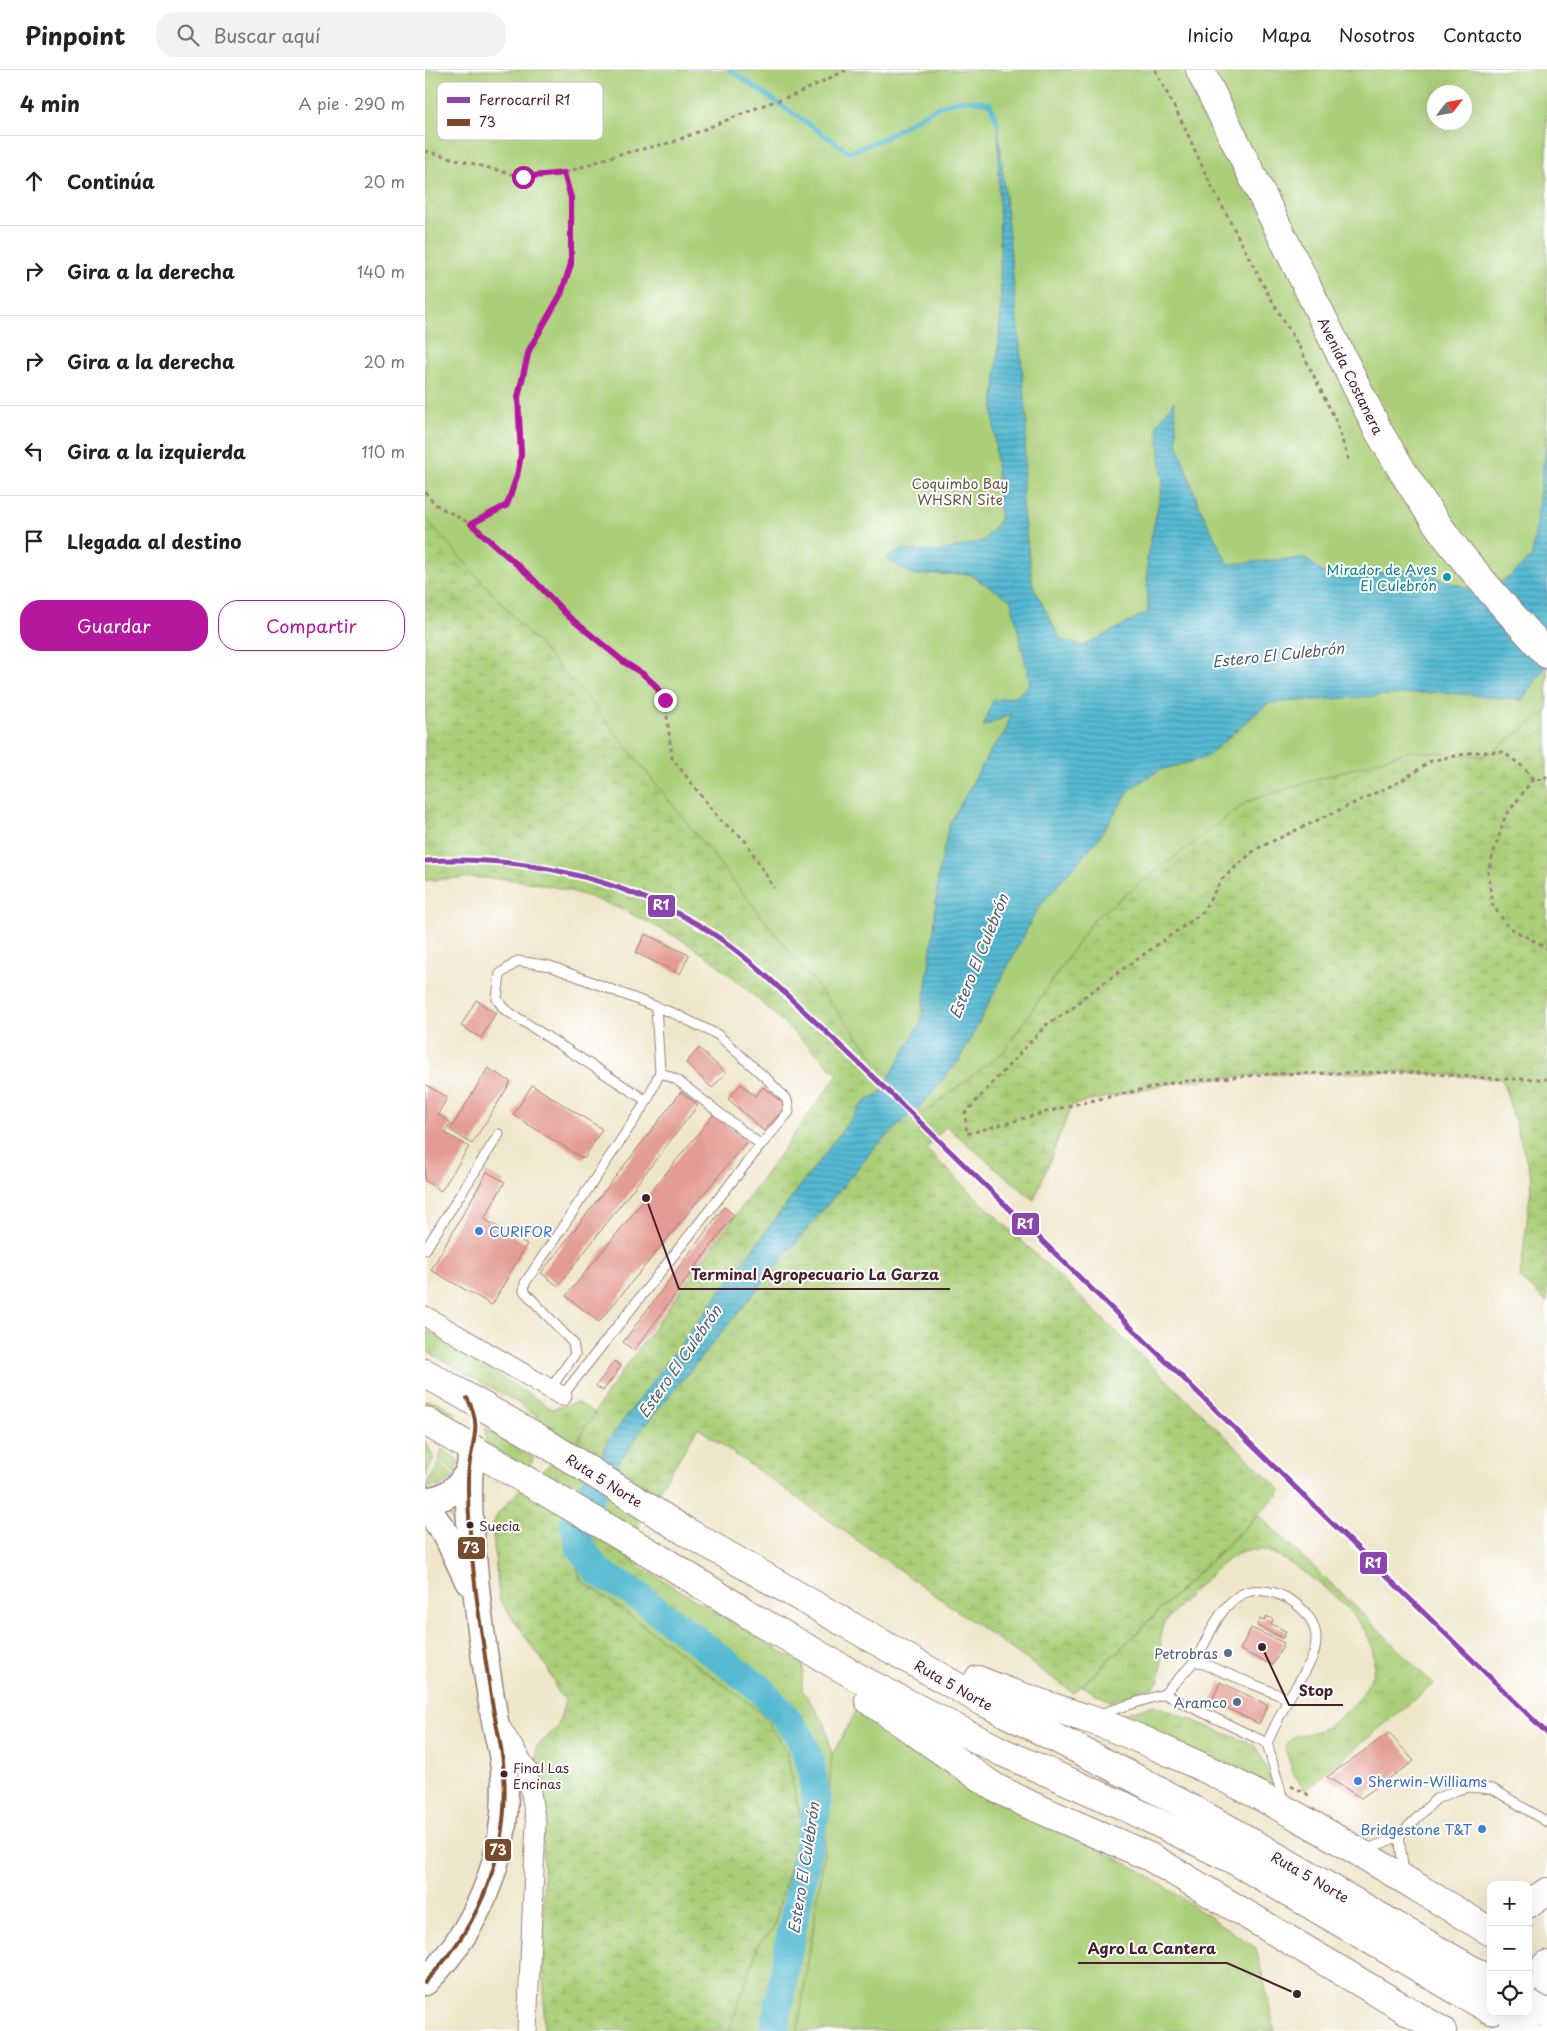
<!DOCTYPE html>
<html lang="es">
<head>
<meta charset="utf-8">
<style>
  :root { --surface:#fff; --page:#f2f2f2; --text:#222; --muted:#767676; --line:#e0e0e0; --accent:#b5179e }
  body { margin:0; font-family:"Playpen Sans",sans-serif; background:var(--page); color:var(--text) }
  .controls { position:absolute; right:15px; bottom:15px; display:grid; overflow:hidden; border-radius:10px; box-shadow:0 5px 20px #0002 }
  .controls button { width:45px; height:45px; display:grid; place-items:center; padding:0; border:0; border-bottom:1px solid var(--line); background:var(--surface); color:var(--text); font:25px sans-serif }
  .compass { position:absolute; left:1002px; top:15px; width:45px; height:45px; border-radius:50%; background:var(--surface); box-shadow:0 5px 20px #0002; rotate:58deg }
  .stop { position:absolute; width:15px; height:15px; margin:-11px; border:4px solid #b5179e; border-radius:50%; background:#fff }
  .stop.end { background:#b5179e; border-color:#fff; box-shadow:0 1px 5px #0008 }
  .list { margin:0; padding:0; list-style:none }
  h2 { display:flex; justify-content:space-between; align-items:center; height:65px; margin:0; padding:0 20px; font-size:21px }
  h2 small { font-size:16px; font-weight:400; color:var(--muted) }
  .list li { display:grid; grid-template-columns:32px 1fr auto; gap:15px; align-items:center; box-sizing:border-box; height:90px; padding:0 20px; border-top:1px solid var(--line) }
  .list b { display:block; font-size:19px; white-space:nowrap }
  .list em { font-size:16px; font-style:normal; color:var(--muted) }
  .actions { display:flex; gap:10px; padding:15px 20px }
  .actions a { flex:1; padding:11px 0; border:1px solid var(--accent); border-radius:20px; text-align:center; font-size:18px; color:var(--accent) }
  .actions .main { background:var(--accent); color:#fff }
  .icon { flex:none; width:28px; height:28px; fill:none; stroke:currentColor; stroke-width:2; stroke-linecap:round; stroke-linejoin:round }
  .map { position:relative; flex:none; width:1122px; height:1961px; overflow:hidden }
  header { display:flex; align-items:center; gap:30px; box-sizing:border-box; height:70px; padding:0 25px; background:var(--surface); border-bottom:1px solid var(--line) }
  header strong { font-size:24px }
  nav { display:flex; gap:28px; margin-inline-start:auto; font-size:18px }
  .search { width:350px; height:45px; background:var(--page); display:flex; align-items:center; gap:12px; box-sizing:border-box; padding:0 18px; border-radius:20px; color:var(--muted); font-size:19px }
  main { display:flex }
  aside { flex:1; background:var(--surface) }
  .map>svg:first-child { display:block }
  .grass { fill:url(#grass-tufts); stroke:#7a7752 }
  .wetland { fill:url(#wetland-marsh); stroke:#7a7752 }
  .park { fill:#aacf78; stroke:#7a7752; fill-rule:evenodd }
  .water { fill:url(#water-rules); stroke:#4f6c7e }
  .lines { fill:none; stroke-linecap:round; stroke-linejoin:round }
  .stream { stroke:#54b9d2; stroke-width:5 }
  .river { stroke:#54b9d2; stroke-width:29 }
  .building { fill:#e39b93 }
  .lane-casing { stroke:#9c827a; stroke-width:11 }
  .street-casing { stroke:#9c827a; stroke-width:21 }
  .secondary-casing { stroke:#9c827a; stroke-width:29 }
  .primary-casing { stroke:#9c827a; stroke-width:30 }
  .highway-casing { stroke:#9c827a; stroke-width:30 }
  .path { stroke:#9c827a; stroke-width:3; stroke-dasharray:4 4; stroke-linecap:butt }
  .lane { stroke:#fff; stroke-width:9 }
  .street { stroke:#fff; stroke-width:19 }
  .secondary { stroke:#fff; stroke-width:26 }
  .primary { stroke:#fff; stroke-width:28 }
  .highway { stroke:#fff; stroke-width:28 }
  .highway-bridge-casing { stroke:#9c827a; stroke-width:30; stroke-linecap:butt }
  .highway-bridge { stroke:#fff; stroke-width:28 }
  .bus-1-casing { stroke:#fff; stroke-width:8 }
  .bus-1 { stroke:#7a4b2a; stroke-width:4 }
  .rail-1-casing { stroke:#fff; stroke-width:9 }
  .rail-1 { stroke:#8e44ad; stroke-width:5 }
  .route { stroke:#b5179e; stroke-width:6 }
  .culture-dot { fill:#0f9aa8; stroke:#fff; stroke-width:2 }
  .shop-dot { fill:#3f7fe0; stroke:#fff; stroke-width:2 }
  .bus-dot { fill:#4a1f2b; stroke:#fff; stroke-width:2 }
  .service-dot { fill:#5c6f8a; stroke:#fff; stroke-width:2 }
  .labels { text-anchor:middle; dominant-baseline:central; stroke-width:4; stroke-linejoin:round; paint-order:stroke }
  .bus-label { font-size:13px; fill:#4a1f2b; stroke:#fff; text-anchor:start }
  .street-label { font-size:14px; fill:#4a1f2b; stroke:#fff }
  .park-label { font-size:14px; fill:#675442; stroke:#fff }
  .culture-label { font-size:14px; fill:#0d838f; stroke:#fff; text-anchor:end }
  .shop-label { font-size:14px; fill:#366cbe; stroke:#fff; text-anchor:start }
  .service-label { font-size:14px; fill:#4e5e75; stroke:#fff; text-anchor:end }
  .water-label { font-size:15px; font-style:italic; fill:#4e5d6e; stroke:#fff }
  .key { fill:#fff; stroke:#c9bcbf; stroke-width:1 }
  .key-label { font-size:14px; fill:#4a1f2b }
  .leader { fill:none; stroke:#4a1f2b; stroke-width:2 }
  .callout-dot { fill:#4a1f2b; stroke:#fff; stroke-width:2 }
  .callout-label { font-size:15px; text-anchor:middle; font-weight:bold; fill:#4a1f2b; stroke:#fff; stroke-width:4; stroke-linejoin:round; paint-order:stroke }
  .line-badge { stroke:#fff; stroke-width:2 }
  .badge-label { font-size:14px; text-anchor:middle; font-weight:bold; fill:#fff }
</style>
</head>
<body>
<header>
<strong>Pinpoint</strong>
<div class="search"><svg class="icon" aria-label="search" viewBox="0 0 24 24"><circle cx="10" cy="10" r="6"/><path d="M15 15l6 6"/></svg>Buscar aquí</div>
<nav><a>Inicio</a><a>Mapa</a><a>Nosotros</a><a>Contacto</a></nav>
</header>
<main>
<aside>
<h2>4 min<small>A pie · 290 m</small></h2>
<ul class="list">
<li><svg class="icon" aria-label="ahead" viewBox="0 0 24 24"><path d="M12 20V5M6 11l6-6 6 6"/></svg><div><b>Continúa</b></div><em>20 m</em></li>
<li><svg class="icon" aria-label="right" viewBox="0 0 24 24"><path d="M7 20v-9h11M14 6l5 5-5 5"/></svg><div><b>Gira a la derecha</b></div><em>140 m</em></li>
<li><svg class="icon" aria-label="right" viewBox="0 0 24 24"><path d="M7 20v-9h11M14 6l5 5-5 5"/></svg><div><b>Gira a la derecha</b></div><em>20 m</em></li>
<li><svg class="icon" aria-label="left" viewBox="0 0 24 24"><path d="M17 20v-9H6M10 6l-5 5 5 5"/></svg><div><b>Gira a la izquierda</b></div><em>110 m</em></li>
<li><svg class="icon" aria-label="arrive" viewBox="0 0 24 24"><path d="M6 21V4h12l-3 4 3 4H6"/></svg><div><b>Llegada al destino</b></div></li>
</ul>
<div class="actions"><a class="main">Guardar</a><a>Compartir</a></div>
</aside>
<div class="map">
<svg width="1122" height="1961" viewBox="0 0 1122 1961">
  <defs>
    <pattern id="grass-tufts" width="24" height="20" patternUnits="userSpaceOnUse" patternTransform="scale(1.25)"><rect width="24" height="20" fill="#aacf78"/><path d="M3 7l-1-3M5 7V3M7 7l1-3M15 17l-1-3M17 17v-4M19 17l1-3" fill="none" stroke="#94b168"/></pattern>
    <pattern id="wetland-marsh" width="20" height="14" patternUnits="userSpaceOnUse" patternTransform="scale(1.25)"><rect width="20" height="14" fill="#aacf78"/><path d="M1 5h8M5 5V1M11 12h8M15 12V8" fill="none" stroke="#94b168"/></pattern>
    <pattern id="water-rules" width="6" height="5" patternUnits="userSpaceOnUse" patternTransform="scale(1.25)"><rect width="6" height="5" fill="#54b9d2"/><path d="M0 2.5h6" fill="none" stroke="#4896ab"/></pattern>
  </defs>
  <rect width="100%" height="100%" fill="#fff"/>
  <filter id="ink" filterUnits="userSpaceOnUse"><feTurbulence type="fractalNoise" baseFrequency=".02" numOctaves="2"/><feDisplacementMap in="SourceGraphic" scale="10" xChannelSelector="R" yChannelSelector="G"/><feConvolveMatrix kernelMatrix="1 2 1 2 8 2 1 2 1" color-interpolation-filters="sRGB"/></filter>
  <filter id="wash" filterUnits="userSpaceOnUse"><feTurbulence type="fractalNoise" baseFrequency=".0096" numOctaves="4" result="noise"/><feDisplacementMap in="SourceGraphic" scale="20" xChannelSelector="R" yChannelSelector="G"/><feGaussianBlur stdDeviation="1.12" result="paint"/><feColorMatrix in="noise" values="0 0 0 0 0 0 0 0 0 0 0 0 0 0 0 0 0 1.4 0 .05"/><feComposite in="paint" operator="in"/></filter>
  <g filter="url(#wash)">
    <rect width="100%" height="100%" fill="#efe6ca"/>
    <g class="grass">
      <polygon points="0,1259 127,1339 152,1332 170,1343 148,1378 98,1336 0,1280"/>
      <polygon points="0,1330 12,1332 30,1343 25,1352 0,1338"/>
      <polygon points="60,1358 108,1388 107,1392 103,1398 61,1374"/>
      <polygon points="0,1371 9,1388 0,1407"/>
      <polygon points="17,1379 33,1390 31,1405 14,1390"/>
      <polygon points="13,1393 29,1407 17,1416 1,1418"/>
      <polygon points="31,1428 37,1468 17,1433"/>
      <path d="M833,1445L931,1537L1008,1614L880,1720L869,1704L860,1679C870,1658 879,1668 894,1661C915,1651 937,1629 946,1608C963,1563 905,1520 874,1499C863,1492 850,1482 837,1480C825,1479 815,1482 805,1488C796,1494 741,1546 738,1555C731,1573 743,1603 729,1617L685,1631L657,1616Z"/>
      <polygon points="162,1453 211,1494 378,1595 377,1620 400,1653 407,1685 399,1784 373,1961 304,1961 334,1873 348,1860 376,1751 361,1681 257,1585 155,1509 146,1470"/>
      <polygon points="729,1635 829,1675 834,1683 849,1718 690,1646"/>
    </g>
    <path class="wetland" d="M0,0L673,769L1122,594V1233L1095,1208L1107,1109L1077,1009L982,1002L845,1004L751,1012L647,1035L609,1130L521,1056L501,1079L857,1421L649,1623L273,1358L214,1452L211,1494L162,1453L146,1470L155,1509L338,1644L361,1681L376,1751L348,1860L334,1873L304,1961H119L118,1745L111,1677L133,1657L140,1630L134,1624L122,1597L74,1529L67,1456L72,1445L96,1418L124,1395L148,1378L181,1324L413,1004C373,967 334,928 292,894C274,880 254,868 234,858C159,817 85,800 0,811Z"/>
    <g class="park">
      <path d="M0,0H1122V641L1061,686L984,681L823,731L669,849L579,981L498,1044L445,982L167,634L0,448ZM1009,22H1040V52H1009Z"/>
      <polygon points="432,1640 592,1738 716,1801 831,1878 850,1961 373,1961 399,1784 407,1685"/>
    </g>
    <polygon class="water" points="573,54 602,349 597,434 608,516 636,570 659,576 723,542 722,487 738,413 732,355 749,331 753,376 774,436 803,494 880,488 902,506 991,501 1055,522 1086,506 1107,486 1122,365 1122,594 1097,630 1016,622 843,633 780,688 735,700 706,718 673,769 613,838 534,991 497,1034 450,1077 217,1359 173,1424 149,1454 162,1417 184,1369 438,1033 457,1022 462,1017 465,1006 496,952 509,858 513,806 524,755 565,681 580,662 586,644 558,657 568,630 591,627 605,613 586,530 544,504 489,505 461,489 475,480 512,482 558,471 575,450 568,343 576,243"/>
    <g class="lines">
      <path class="stream" d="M305,0L424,82C435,78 446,74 457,69C490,52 524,19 565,34L573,54"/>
      <polyline class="river" points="168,1419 149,1454 154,1475 172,1501 213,1526 334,1618 357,1643 374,1665 385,1691 392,1735 365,1869 349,1961"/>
    </g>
    <g id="blocks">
      <g class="building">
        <polygon points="220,864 264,885 255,904 211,883"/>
        <polygon points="51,930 71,943 56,968 36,956"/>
        <polygon points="274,978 301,1003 287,1018 261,993"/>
        <polygon points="63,998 86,1012 47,1074 25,1060"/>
        <polygon points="0,1014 22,1028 13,1044 26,1053 20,1063 44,1077 16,1121 0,1111"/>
        <polygon points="316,1014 330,1026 338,1017 361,1036 339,1061 303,1029"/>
        <polygon points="107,1015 177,1059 159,1089 88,1045"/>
        <polygon points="256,1022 273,1035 133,1216 116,1203"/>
        <polygon points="289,1044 322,1071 174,1252 141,1226"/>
        <polygon points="62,1102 80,1112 59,1149 102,1174 67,1235 6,1200"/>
        <polygon points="299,1137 309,1145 209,1281 198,1272"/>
        <polygon points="189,1291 196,1296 178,1321 171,1316"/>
        <polygon points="841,1546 848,1549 846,1554 861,1561 858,1568 832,1556 835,1549 839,1551"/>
        <polygon points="826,1558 859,1573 848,1595 815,1580"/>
        <polygon points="795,1612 843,1635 834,1654 787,1631"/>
        <polygon points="964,1663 989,1691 936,1728 902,1707"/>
      </g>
    </g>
  </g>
  <g filter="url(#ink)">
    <use href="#blocks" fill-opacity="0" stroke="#9c827a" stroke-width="1"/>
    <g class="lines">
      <defs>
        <g id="lane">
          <polyline points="231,937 235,1002"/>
          <polyline points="222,1031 79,939 72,929 75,904 93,891 125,896 250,944 293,965 343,1010 362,1030 364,1042 336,1075"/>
          <polyline points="0,1180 74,1064"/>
          <polyline points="125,1319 150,1284 148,1273 99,1221 100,1213 222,1031 235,1002 252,1010 336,1075 137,1326"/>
          <polyline points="769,1590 864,1629"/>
          <path d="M739,1624C749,1613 761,1602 770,1590C784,1569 791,1542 812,1527C826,1517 845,1520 860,1527C870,1532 879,1539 885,1549C903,1577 877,1604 864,1628C856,1643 849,1658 842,1673"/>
          <polyline points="674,1644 739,1624 842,1673 859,1733"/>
          <polyline points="974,1766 979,1803"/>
          <polyline points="941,1780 974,1766 1011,1729 1032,1720 1044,1717 1068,1719 1122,1752"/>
        </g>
        <g id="street">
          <polyline points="0,1246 137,1326"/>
          <polyline points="75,1656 102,1699 111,1753 102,1961"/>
        </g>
        <g id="secondary">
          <path d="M0,1430C21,1430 35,1418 44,1400"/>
          <polyline points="0,1435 22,1466 43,1511"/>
          <path d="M0,1912C58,1854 88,1773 78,1691C76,1674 70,1657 68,1639C60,1592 53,1544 49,1496C45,1457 41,1419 47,1379"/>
        </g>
        <g id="primary">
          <path id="s1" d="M775,0L954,362C977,401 1000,439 1027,474C1057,513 1090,548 1122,584"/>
        </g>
        <g id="highway">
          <path id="s2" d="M0,1303L113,1368L260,1461L438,1563L555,1630L708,1707L805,1760L1066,1911"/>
          <polyline points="0,1351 242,1493 331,1549 441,1612 577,1682 699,1736 807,1789 1066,1940"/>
          <path d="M553,1610C588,1625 624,1636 660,1648C693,1658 724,1673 755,1687C863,1735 964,1801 1066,1862"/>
          <polyline points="444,1630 569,1717 605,1735 725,1787 1017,1961"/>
          <polyline points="1103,1834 1122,1822"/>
          <polyline points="1118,1961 1121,1895"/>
        </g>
      </defs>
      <use href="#lane" class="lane-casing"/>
      <use href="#street" class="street-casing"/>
      <use href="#secondary" class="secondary-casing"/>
      <use href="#primary" class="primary-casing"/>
      <use href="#highway" class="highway-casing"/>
      <g class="path">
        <polyline points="730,0 758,54 783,109 842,222 876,280 911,351 924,392"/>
        <polyline points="0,81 98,107 139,103 191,85 248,72 339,35 372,24 421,0"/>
        <polyline points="0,422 11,435 46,454 105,506 143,546 199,592 218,603 230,615 240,630 247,688 295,750 319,769 349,818"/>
        <polyline points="46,454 81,435 92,406 97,385 93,327 104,280 136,224 146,194 146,128 139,103"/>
        <polyline points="1122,706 1119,710 1108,709 1098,697 1078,682 1049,682 1006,691 976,711 831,779 797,809 777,843 659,927 647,939 621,955 540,1043 542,1064 647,1035 751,1012 845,1004 982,1002 1077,1009 1122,1009"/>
        <polyline points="1108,709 1080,747 1063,801 1067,834 1083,857 1122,878"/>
        <polyline points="866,1716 882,1724 885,1728"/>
        <polyline points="1104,1882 1106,1854"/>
      </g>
      <use href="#lane" class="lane"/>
      <use href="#street" class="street"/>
      <use href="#secondary" class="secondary"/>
      <use href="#primary" class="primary"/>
      <use href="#highway" class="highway"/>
      <defs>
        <g id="highway-bridge">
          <polyline points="1103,1933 1122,1944"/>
          <polyline points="1088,1953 1101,1961"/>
        </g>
      </defs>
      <use href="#highway-bridge" class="highway-bridge-casing"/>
      <use href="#highway-bridge" class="highway-bridge"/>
      <defs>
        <path id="bus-1" d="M0,1912C58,1854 87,1774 78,1692C76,1670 69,1648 66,1626C57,1566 47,1506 44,1446C43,1430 42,1412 44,1397C48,1370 57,1354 42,1328"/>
      </defs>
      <use href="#bus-1" class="bus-1-casing"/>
      <use href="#bus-1" class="bus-1"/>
      <defs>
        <path id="rail-1" d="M0,791C95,785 191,807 274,855C320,882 358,922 397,958C454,1012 510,1066 566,1121C751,1301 937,1482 1122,1663"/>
      </defs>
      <use href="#rail-1" class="rail-1-casing"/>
      <use href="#rail-1" class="rail-1"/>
    </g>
  </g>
  <g class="lines" filter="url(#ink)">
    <polyline class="route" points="98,107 139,103 146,128 146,194 136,224 104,280 93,327 96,385 92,406 82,435 46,454 105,506 143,546 199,592 218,604 230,615 240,630"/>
  </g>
  <circle class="culture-dot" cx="1022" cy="507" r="5"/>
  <g class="shop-dot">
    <circle cx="54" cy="1161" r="5"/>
    <circle cx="933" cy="1711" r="5"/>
    <circle cx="1057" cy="1759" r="5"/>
  </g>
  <g class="bus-dot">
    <circle cx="45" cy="1455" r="4.5"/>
    <circle cx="79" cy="1704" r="4.5"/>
  </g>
  <g class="service-dot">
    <circle cx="803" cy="1583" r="5"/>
    <circle cx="812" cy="1632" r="5"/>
  </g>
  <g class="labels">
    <g class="bus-label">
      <text x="54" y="1455">Suecia</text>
      <text x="88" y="1697">Final Las<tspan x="88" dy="16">Encinas</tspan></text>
    </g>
    <g class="street-label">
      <text stroke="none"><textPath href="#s1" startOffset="341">Avenida Costanera</textPath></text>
      <text stroke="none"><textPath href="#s2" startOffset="209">Ruta 5 Norte</textPath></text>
      <text stroke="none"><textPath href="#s2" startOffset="614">Ruta 5 Norte</textPath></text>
      <text stroke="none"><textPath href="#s2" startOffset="1019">Ruta 5 Norte</textPath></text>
    </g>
    <g class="park-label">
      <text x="535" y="413">Coquimbo Bay<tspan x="535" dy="16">WHSRN Site</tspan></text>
    </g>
    <g class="culture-label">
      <text x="1012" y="499">Mirador de Aves<tspan x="1012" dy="16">El Culebrón</tspan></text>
    </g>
    <g class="shop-label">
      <text x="64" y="1161">CURIFOR</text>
      <text x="943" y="1711">Sherwin-Williams</text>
      <text x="1047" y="1759" text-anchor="end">Bridgestone T&amp;T</text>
    </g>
    <g class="service-label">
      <text x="793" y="1583">Petrobras</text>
      <text x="802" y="1632">Aramco</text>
    </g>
    <g class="water-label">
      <text transform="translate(853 584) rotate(-6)">Estero El Culebrón</text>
      <text transform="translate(553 886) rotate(-68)">Estero El Culebrón</text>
      <text transform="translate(254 1291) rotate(-55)">Estero El Culebrón</text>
      <text transform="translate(378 1798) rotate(-81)">Estero El Culebrón</text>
    </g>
  </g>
  <rect x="12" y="12" width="166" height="58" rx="8" class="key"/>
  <rect x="22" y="27" width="23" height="6" fill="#8e44ad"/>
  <rect x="22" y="49" width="23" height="7" fill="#7a4b2a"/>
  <g class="key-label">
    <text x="54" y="35">Ferrocarril R1</text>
    <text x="54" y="57">73</text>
  </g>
  <path class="leader" d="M221 1128L254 1219H525M837 1577L864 1635H918M872 1924L802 1893H653"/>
  <g class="callout-dot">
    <circle cx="221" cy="1128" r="5"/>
    <circle cx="837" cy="1577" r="5"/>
    <circle cx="872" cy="1924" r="5"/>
  </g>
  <g class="callout-label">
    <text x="390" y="1210">Terminal Agropecuario La Garza</text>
    <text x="891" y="1626">Stop</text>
    <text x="727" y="1884">Agro La Cantera</text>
  </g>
  <g class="line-badge">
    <rect x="222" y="824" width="29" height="24" rx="5" fill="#8e44ad"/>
    <rect x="586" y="1142" width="29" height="24" rx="5" fill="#8e44ad"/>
    <rect x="32" y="1466" width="29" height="24" rx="5" fill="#7a4b2a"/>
    <rect x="934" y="1481" width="29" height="24" rx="5" fill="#8e44ad"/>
    <rect x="59" y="1768" width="28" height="24" rx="5" fill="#7a4b2a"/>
  </g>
  <g class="badge-label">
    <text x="236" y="840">R1</text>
    <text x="600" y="1159">R1</text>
    <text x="46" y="1483">73</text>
    <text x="948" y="1498">R1</text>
    <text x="73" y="1785">73</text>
  </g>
</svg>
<div class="controls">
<button>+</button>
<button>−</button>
<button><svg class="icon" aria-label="locate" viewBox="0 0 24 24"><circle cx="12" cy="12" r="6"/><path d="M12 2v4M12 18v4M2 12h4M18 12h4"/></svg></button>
</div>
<svg class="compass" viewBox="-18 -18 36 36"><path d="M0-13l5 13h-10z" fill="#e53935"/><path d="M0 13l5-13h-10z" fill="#767676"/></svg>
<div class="stop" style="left:98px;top:107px"></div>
<div class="stop end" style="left:240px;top:630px"></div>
</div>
</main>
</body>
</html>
